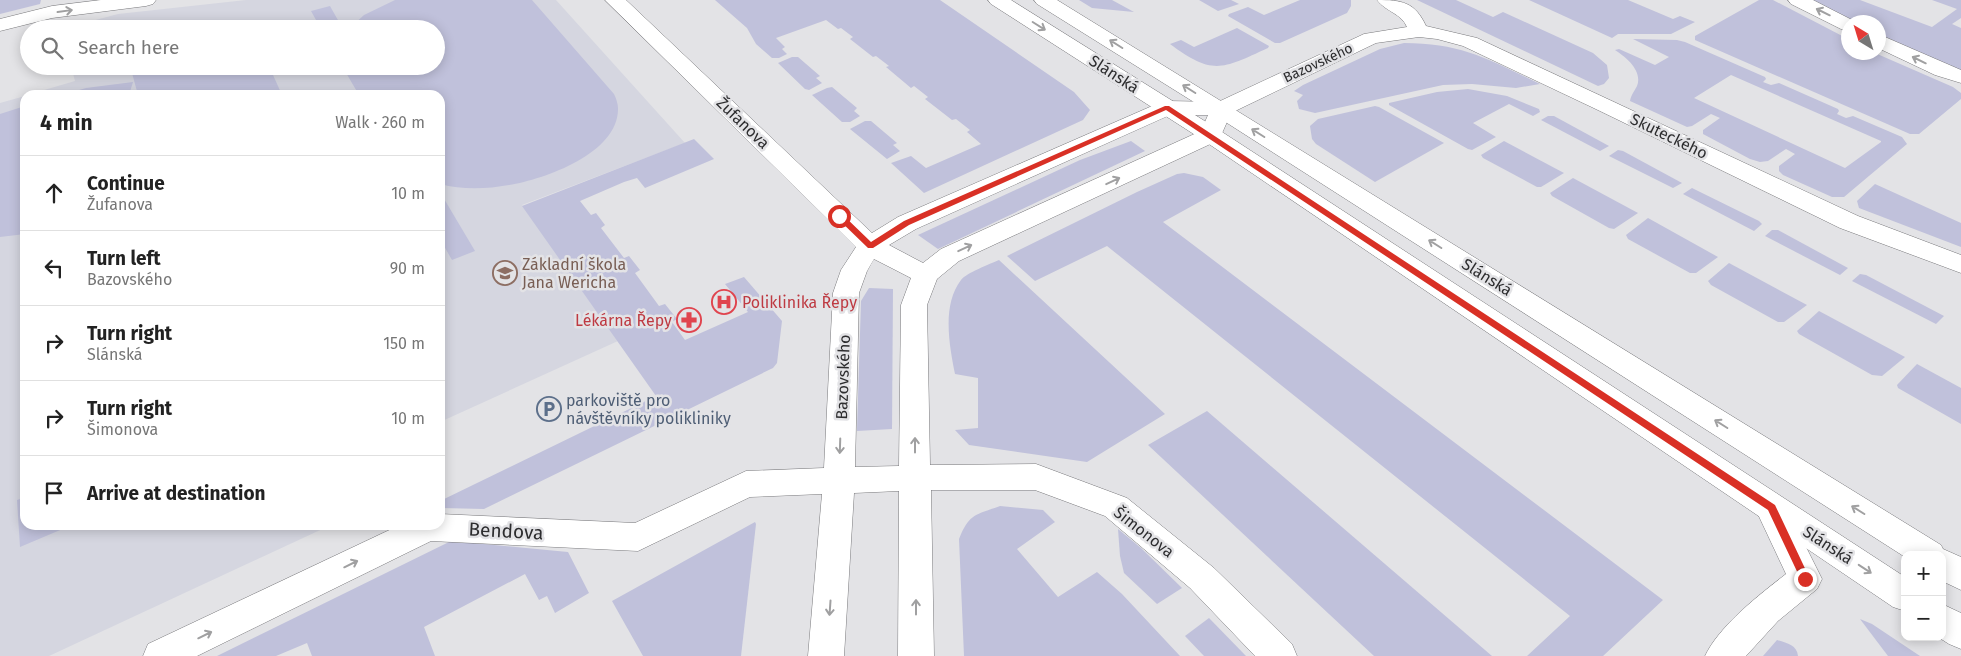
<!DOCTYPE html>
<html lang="en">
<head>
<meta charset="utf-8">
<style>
  :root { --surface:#fff; --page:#f2f2f2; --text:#222; --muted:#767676; --line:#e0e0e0 }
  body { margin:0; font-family:"Fira Sans",sans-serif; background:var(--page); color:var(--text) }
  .controls { position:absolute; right:15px; bottom:15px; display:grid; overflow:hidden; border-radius:10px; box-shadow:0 2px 12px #0003 }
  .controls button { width:45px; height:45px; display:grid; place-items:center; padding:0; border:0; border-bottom:1px solid var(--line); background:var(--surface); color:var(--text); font:25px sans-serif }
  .compass { position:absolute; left:1841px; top:15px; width:45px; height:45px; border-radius:50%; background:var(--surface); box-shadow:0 2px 12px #0003; rotate:322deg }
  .stop { position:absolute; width:15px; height:15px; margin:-11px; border:4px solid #d93025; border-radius:50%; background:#fff }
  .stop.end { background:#d93025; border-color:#fff; box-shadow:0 1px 5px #0008 }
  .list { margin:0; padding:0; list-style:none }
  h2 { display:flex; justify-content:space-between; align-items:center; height:65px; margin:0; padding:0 20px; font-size:21px }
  h2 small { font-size:16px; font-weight:400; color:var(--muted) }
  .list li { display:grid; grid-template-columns:32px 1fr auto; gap:15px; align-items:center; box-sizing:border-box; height:75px; padding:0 20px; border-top:1px solid var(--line) }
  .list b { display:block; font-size:19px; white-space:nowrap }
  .list p { margin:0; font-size:16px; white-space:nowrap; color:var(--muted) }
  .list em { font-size:16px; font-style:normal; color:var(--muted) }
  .icon { flex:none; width:28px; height:28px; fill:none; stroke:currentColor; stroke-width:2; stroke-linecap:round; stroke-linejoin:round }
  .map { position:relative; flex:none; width:1961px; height:656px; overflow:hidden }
  .search { position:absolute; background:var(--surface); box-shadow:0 2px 12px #0003; left:20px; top:20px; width:425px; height:55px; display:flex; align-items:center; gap:12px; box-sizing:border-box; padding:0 18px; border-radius:28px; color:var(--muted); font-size:19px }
  .panel { position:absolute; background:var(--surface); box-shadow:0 2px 12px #0003; left:20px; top:90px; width:425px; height:440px; border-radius:15px }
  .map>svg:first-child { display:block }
  .built { fill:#d5d6e0 }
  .green { fill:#c0c1db; fill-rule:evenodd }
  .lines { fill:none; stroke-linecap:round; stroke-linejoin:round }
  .minor-casing { stroke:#79797c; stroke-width:1 }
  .secondary-casing { stroke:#79797c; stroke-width:1 }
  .minor { fill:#fff; fill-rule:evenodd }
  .secondary { fill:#fff; fill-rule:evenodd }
  .oneway { stroke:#a0a0a1 }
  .route { fill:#d93025 }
  .labels { text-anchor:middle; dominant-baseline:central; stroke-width:5; stroke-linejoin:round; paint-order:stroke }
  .far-street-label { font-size:14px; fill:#2d2d2f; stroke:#e3e3e6 }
  .street-label { font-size:16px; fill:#2d2d2f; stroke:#e3e3e6 }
  .education-label { font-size:16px; fill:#785e54; stroke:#e3e3e6; text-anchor:start }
  .health-label { font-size:16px; fill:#be3a42; stroke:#e3e3e6; text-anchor:start }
  .service-label { font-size:16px; fill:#4e5e75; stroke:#e3e3e6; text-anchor:start }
  .near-street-label { font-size:19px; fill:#2d2d2f; stroke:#e3e3e6 }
</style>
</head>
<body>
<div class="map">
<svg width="1961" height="656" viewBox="0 0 1961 656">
  <rect width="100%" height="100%" fill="#e3e3e6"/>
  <g class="built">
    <polygon points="246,0 556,0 685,143 522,205 618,341 440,422 440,95 27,95 75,81 71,66 436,66 436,29 62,29 118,14"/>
    <polygon points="25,96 25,525 331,525 49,656 0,656 0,103"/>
  </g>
  <g class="green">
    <polygon points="0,0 41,0 40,4 0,14"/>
    <path d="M395,0H532L614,94C616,98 618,104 618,108C619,153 545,179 509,185C487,189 462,190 440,184V95H359L342,66H436V29H349L364,15Z"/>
    <polygon points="715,0 940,0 1074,92 1090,110 1083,120 924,193 891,163 911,156 926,168 981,144 967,132 970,130 956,119 952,120 925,99 928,97 914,86 911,88 886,67 889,66 876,56 873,57 850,39 853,37 841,28 838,29 826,20 776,38 785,47 782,49 787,54 779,58 772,58 756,44 747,28"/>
    <polygon points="1079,0 1112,0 1134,12 1092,8"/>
    <polygon points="1199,0 1231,0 1239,4 1218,11"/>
    <polygon points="1300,0 1351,0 1351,6 1347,13 1280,43 1275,43 1228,16 1229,14 1248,7 1264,15"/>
    <polygon points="1417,0 1456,0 1493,17 1503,12 1593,53 1607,65 1609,78 1604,84 1598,86"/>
    <polygon points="1529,0 1628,0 1673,19 1680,16 1695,22 1671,34 1618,34 1612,38"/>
    <polygon points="1759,0 1773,0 1848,39 1848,52 1875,53 1953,87 1961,93 1961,99 1919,134 1910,134 1695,40 1695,36"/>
    <polygon points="1809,0 1860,0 1932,27 1957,9 1932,0 1961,0 1961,18 1952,24 1961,28 1961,73 1879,35 1878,22 1853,22"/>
    <polygon points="330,6 343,29 321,29 311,11"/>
    <path d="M1237,28L1269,46L1268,48C1222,69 1213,76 1170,44L1181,40L1194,47Z"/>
    <path d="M1633,39L1677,40L1685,42L1765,77L1766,79L1763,82L1771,85L1779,83L1838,109L1839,111L1837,114L1846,118L1853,116L1902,137L1907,144L1844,197H1832L1783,175L1779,171V166L1795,154L1786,149L1768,161L1760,162L1750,159L1703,134V130L1720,118L1711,114L1692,126L1687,127L1630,101C1631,95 1634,92 1637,86C1643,71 1626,57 1615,50L1619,49L1655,65L1669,57ZM1731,75L1881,141V142L1845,168L1694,98Z"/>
    <path d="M1404,43C1462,43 1490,60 1540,84L1516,88L1472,84L1443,85L1315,113L1299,109L1297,101L1303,95L1294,91L1303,85L1380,49Z"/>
    <polygon points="792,57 798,57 820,76 816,78 822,83 809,90 805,89 778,63"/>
    <polygon points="156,66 269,66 282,95 138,95 132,73"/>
    <polygon points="133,82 129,95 62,95 86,88"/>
    <polygon points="832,87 857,108 854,111 860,116 850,122 842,122 812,95 827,88"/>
    <polygon points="1468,89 1507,96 1539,109 1540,112 1533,116 1509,104 1473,123 1496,137 1472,150 1468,149 1389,105 1389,103 1437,92"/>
    <polygon points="25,106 25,234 0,237 0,114"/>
    <polygon points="1375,106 1379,107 1444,143 1375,182 1316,144 1312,139 1310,126 1318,119"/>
    <polygon points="1548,116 1554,116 1609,146 1600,151 1541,120"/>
    <polygon points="865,121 871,121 897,143 893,145 900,151 887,159 850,129"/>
    <polygon points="694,139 714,159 645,188 637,178 624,182 580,201 591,215 596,213 605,225 601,228 624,258 629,256 640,270 635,273 659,306 665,304 677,319 672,322 685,340 748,312 725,284 744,277 782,321 777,363 773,368 484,509 441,508 440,501 656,396 522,206"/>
    <polygon points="1131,141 1145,151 938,249 918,235 1080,160"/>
    <polygon points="1504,141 1564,173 1541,187 1537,187 1483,158 1481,155"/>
    <polygon points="1618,150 1623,151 1682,183 1673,188 1609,156"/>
    <polygon points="1184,173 1203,177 1221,190 1163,222 1663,600 1603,656 1527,656 1570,616 1107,246 1035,281 1007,256 1137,192 1177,174"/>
    <polygon points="1573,178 1638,213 1614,229 1609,228 1552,196 1550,193"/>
    <polygon points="1875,184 1961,223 1961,247 1859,208 1857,201"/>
    <polygon points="1692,188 1759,221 1762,224 1754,231 1683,194"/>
    <polygon points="440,192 475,251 452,260 440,239"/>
    <polygon points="1648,218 1718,257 1696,273 1690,273 1628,239 1626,235"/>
    <polygon points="1772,230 1778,230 1848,268 1840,275 1765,236"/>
    <path d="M999,260L1165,414L1087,462L969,445L955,430L978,428V378L955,374C949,344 942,305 961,280C966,273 990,264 999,260Z"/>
    <polygon points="1729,263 1807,305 1784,322 1778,322 1711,285 1708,281"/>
    <polygon points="1860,274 1866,275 1944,316 1936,324 1852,281"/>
    <polygon points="869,288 893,289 892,429 857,431 861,301"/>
    <polygon points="1819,311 1905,357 1882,376 1872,375 1799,334 1797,331"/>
    <polygon points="1917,364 1961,388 1961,424 1898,388 1897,385"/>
    <polygon points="1207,411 1492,656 1374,656 1148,445"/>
    <polygon points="25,497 25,525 72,525 20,547 17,500"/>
    <path d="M1000,506L1043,510L1055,522L1017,549L1058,597L1097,572L1122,594L1180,656H964L959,539C969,514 975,515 1000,506Z"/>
    <polygon points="755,522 756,524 741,656 643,656 612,601"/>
    <polygon points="1118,529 1141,548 1182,588 1157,604 1124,573 1120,556"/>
    <polygon points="451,541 568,552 589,593 555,613 547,596 539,600 525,574 424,627 435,656 312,656 307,643 276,656 217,656"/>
    <polygon points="1209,618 1246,656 1204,656 1185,636"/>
    <polygon points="1860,619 1872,624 1920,656 1888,656"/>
    <path d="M1777,640C1787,643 1797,645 1798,656H1763Z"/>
  </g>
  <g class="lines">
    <defs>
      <g id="minor">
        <polygon points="101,0 156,0 153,4 146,6 52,18 0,31 0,19 52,6"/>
        <path d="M605,0H626L872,233L898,217L1159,103L1167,101L1218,102L1364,34L1407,27C1401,13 1386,12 1377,0C1402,0 1415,2 1426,26L1477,38L1858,216L1961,255V273L1840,228L1600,111L1463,46L1437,39L1419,37L1376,43L1231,113L1219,140L959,261L937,279L927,305L930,465L1036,464L1127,498L1214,568L1292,644L1297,656H1255L1190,588L1105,516L1035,490H931L934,656H898L899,491L854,493L844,656H808L822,494L750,497L638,551L431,541L197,656H143L148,644L400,525H440V514L635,523L746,471L824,468L833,293L841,270L856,247ZM1170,115H1208L1201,131L941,249L923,263L889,245L916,229ZM874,259L911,278L901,305L899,466L855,467L859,293L867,271Z"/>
        <polygon points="1788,0 1813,0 1856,22 1848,22 1848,31 1841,29 1791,4"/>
        <polygon points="1878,34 1961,70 1961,83 1935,75 1878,48"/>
        <path d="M1771,495L1782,499L1822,579L1817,589L1778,621L1746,656H1705C1719,626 1760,594 1786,574L1755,508L1760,499Z"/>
      </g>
      <g id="secondary">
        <polygon points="988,0 1011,0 1219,130 1905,577 1905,611 1893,607 1203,140 991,4"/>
        <polygon points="1034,0 1057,0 1941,545 1943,549 1961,557 1961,590 1942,581 1942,555 1905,555 1905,557 1213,114 1037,4"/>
        <polygon points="1942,604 1961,613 1961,649 1949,644 1938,637 1942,637"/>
      </g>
    </defs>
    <use href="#minor" class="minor-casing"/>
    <use href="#secondary" class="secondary-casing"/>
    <use href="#minor" class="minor"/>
    <use href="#secondary" class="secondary"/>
  </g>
  <defs><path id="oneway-shaft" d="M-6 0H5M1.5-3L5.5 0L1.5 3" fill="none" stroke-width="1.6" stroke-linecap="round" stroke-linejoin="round" transform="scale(1.25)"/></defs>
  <g class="oneway">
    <use href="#oneway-shaft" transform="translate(65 11) rotate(-8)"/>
    <use href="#oneway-shaft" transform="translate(1823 12) rotate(-154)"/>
    <use href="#oneway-shaft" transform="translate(1039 26) rotate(32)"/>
    <use href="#oneway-shaft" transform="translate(1116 44) rotate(-148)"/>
    <use href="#oneway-shaft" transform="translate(1919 60) rotate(-154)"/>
    <use href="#oneway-shaft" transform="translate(1189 89) rotate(-148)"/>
    <use href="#oneway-shaft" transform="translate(1258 133) rotate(-148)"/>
    <use href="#oneway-shaft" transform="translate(1113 181) rotate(-25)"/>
    <use href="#oneway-shaft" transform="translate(1435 244) rotate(-148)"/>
    <use href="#oneway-shaft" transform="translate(965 248) rotate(-25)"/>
    <use href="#oneway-shaft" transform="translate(1721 424) rotate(-148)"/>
    <use href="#oneway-shaft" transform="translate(915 445) rotate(-90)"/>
    <use href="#oneway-shaft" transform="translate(840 446) rotate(92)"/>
    <use href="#oneway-shaft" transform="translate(1858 510) rotate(-148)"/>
    <use href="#oneway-shaft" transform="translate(351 564) rotate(-26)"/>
    <use href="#oneway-shaft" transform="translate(1865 569) rotate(33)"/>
    <use href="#oneway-shaft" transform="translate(916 607) rotate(-90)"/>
    <use href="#oneway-shaft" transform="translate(830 608) rotate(94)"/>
    <use href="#oneway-shaft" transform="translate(205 635) rotate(-26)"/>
  </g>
  <polygon class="route" points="1165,106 1169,106 1775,505 1810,579 1809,582 1802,582 1768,510 1166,110 909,225 873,248 868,248 835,216 842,214 871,242 904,221"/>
  <defs>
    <symbol id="school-ring" viewBox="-11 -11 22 22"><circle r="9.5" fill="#e3e3e6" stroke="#8d6e63" stroke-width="1.5"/><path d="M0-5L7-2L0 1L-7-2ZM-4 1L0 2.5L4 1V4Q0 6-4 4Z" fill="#8d6e63"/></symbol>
    <symbol id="hospital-ring" viewBox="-11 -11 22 22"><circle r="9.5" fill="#e3e3e6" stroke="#e0444e" stroke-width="1.5"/><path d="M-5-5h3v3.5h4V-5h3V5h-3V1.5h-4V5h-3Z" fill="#e0444e"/></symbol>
    <symbol id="pharmacy-ring" viewBox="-11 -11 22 22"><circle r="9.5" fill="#e3e3e6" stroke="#e0444e" stroke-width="1.5"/><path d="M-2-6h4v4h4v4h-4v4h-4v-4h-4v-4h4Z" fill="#e0444e"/></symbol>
    <symbol id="parking-ring" viewBox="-11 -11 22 22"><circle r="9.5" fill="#e3e3e6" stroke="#5c6f8a" stroke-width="1.5"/><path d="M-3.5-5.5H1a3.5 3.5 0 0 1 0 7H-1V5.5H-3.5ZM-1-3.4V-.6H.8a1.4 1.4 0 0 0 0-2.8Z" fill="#5c6f8a"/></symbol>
  </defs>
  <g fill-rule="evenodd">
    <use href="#school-ring" x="491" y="259" width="28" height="28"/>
    <use href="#hospital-ring" x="710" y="288" width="28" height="28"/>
    <use href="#pharmacy-ring" x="675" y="306" width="28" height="28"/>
    <use href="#parking-ring" x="535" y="395" width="28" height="28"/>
  </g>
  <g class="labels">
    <g class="far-street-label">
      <text transform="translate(1318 63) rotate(-25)">Bazovského</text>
    </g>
    <g class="street-label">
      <text transform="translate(1114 74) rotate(33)">Slánská</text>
      <text transform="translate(743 123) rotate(44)">Žufanova</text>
      <text transform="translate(1669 136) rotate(26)">Skuteckého</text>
      <text transform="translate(1487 277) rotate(32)">Slánská</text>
      <text transform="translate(843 377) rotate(-88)">Bazovského</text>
      <text transform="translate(1144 532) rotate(38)">Šimonova</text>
      <text transform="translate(1828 545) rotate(33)">Slánská</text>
    </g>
    <g class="education-label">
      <text x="522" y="264">Základní škola<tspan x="522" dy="18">Jana Wericha</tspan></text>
    </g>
    <g class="health-label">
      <text x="742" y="302">Poliklinika Řepy</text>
      <text x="672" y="320" text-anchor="end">Lékárna Řepy</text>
    </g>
    <g class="service-label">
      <text x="566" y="400">parkoviště pro<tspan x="566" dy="18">návštěvníky polikliniky</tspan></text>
    </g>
    <g class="near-street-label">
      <text transform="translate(506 531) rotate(3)">Bendova</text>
    </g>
  </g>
</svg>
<div class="controls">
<button>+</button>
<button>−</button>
</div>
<svg class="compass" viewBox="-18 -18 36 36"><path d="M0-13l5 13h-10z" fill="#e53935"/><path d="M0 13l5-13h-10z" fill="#767676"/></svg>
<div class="stop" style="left:839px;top:216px"></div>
<div class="stop end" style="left:1805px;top:579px"></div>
<div class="search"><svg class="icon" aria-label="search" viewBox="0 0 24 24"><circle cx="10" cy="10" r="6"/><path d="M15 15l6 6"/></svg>Search here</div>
<section class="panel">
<h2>4 min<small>Walk · 260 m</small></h2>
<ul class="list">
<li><svg class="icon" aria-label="ahead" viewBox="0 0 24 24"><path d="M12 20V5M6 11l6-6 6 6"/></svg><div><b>Continue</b><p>Žufanova</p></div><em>10 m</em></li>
<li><svg class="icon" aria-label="left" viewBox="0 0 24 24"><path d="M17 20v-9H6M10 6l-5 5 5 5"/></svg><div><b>Turn left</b><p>Bazovského</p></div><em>90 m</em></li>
<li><svg class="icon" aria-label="right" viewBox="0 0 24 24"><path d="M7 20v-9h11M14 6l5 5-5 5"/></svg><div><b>Turn right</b><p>Slánská</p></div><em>150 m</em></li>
<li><svg class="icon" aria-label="right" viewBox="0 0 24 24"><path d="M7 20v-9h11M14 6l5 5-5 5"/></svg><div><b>Turn right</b><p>Šimonova</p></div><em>10 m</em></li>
<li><svg class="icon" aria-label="arrive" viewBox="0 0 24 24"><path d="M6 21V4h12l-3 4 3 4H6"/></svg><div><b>Arrive at destination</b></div></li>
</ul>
</section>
</div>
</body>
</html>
